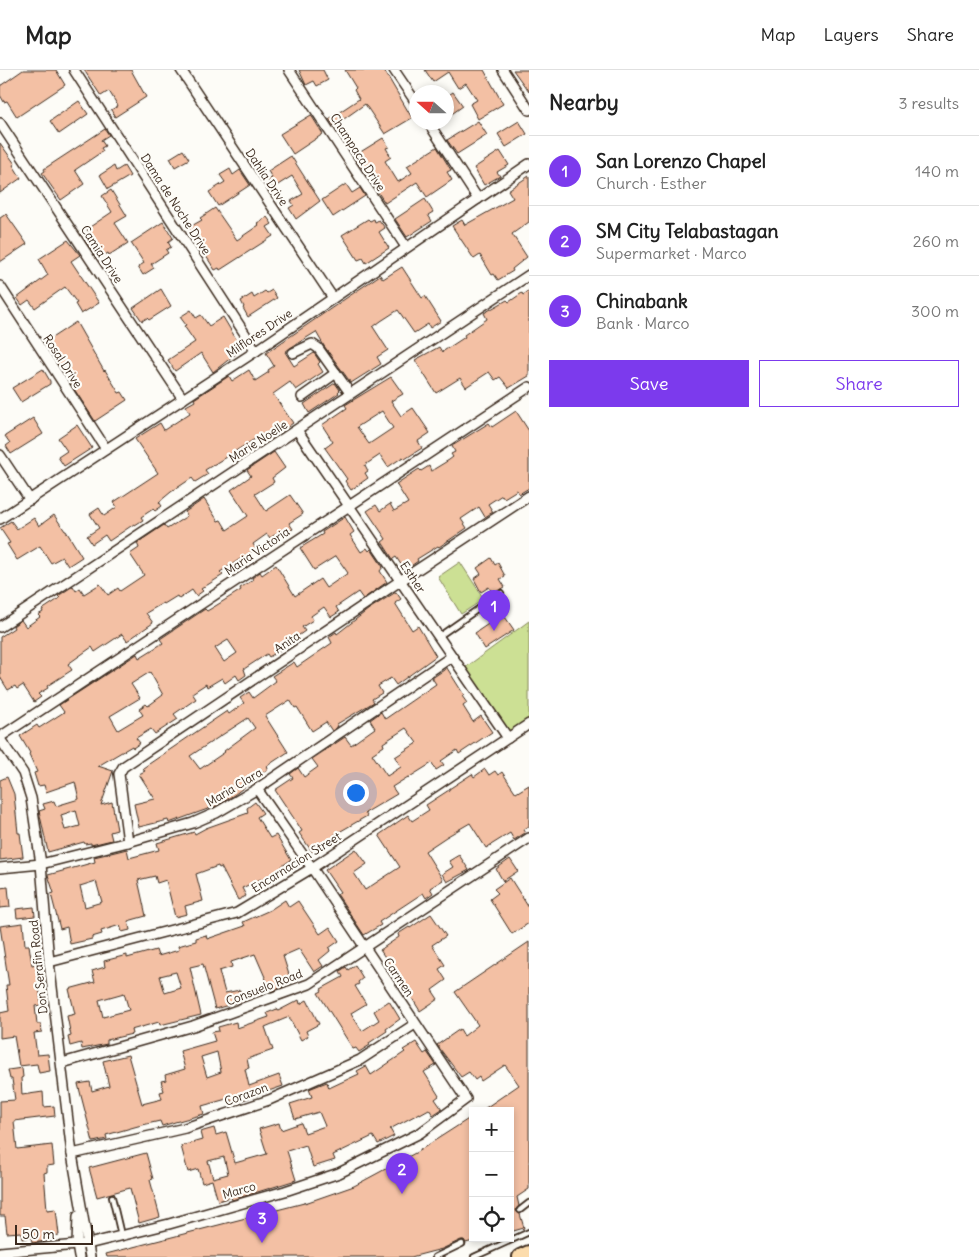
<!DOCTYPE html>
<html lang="en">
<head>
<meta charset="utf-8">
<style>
  :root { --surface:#fff; --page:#f6f6f6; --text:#222; --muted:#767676; --line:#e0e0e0; --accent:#7c3aed }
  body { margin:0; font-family:Delius,sans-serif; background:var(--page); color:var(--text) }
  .controls { position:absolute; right:15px; bottom:15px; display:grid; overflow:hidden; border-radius:0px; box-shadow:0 2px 8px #0003 }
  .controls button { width:45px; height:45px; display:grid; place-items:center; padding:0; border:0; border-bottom:1px solid var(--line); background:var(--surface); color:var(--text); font:25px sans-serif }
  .compass { position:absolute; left:409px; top:15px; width:45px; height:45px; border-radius:50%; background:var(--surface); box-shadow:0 2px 8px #0003; rotate:291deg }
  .scale { position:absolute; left:15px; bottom:12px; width:78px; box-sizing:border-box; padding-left:5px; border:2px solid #3b2a1e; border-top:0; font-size:14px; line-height:18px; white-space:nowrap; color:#3b2a1e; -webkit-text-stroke:4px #fdfcf7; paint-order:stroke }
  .you { position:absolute; left:355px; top:722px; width:18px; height:18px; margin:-12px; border:4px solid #fff; border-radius:50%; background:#1a73e8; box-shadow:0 0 0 8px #1a73e833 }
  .badge { display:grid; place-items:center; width:32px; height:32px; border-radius:50%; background:var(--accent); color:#fff; font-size:16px; font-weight:700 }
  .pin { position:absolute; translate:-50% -41px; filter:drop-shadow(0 1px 2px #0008) }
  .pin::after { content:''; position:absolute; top:26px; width:18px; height:15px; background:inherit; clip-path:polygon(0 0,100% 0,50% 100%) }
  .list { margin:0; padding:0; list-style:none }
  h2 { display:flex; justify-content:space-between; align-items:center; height:65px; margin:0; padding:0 20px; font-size:21px }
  h2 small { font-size:16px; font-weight:400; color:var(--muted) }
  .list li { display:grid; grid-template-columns:32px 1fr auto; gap:15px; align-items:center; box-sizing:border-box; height:70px; padding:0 20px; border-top:1px solid var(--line) }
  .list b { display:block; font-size:19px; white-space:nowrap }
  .list p { margin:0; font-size:16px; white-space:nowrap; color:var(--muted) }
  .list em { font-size:16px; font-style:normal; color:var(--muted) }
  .actions { display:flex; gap:10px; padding:15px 20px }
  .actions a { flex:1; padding:11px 0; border:1px solid var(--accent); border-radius:0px; text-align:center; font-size:18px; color:var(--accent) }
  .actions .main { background:var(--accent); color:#fff }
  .icon { flex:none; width:28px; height:28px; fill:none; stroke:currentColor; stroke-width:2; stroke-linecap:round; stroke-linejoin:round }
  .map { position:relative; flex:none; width:529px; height:1187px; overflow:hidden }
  header { display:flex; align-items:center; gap:30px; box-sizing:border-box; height:70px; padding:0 25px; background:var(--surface); border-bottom:1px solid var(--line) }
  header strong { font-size:24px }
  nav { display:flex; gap:28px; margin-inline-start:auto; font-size:18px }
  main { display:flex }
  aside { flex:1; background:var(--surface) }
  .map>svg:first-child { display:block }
  .green { fill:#cce094; stroke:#848559 }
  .building { fill:#f3c0a4; stroke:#3b2a1e; fill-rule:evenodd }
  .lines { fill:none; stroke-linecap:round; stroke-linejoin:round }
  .service-casing { stroke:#3b2a1e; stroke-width:8 }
  .minor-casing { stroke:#3b2a1e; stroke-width:12 }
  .trunk-casing { stroke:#3b2a1e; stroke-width:18 }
  .service { stroke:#fdfcf7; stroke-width:4.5 }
  .minor { stroke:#fdfcf7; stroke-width:9 }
  .trunk { stroke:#fcdcac; stroke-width:14 }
  .labels { text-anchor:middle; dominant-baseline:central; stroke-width:4.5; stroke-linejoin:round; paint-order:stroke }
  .street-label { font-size:12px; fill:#3b2a1e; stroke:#fdfcf7 }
</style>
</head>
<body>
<header>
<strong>Map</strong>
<nav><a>Map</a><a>Layers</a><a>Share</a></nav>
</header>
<main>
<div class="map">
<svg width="529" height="1187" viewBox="0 0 529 1187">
  <rect width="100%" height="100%" fill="#fdfcf7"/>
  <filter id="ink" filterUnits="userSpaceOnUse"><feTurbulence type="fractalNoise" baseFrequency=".02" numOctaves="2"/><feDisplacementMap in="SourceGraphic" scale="10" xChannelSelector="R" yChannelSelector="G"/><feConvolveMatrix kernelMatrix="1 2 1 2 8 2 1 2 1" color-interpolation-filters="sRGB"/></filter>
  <g filter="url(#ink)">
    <g class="green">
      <polygon points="460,492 484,529 461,544 438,507"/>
      <polygon points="529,551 529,651 508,666 462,600"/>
    </g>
    <g class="building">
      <polygon points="23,0 56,0 65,15 17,47 7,31 4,32 0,25 0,16"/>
      <polygon points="84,0 131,0 146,27 115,47 111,40 118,36 109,21 101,26"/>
      <polygon points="299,0 323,0 328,10 317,16 314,11 306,15"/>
      <polygon points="345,0 384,0 412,48 385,64 365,34 334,56 329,49 359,29 354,20 356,18"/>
      <polygon points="425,0 484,0 503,34 478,49 470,34 477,30 466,13 458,18 448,2 433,12"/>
      <polygon points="513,0 529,0 529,22"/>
      <polygon points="453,22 463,36 446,48 446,27"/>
      <polygon points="79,31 88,44 59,64 50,51"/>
      <polygon points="311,45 323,64 293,84 280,64"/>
      <polygon points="478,51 487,65 457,84 447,70"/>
      <polygon points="519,51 527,64 506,77 498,64"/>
      <polygon points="105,59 109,65 101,70 105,76 101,78 103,81 75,100 84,114 61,130 42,103 45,101 44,99"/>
      <polygon points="383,68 389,77 386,78 391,87 385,91 398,112 412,103 407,96 437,77 451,100 447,102 452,110 427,127 417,112 385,133 354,86"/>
      <polygon points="0,73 15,94 13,95 21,108 0,123"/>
      <polygon points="183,80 189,89 175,97 170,88"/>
      <polygon points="500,81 509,95 497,102 500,106 484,115 474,98"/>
      <polygon points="291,86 320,131 296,149 289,138 294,135 291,131 303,124 292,106 273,118 268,110 272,108 268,101"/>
      <polygon points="114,96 116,101 124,96 130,106 108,119 100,105"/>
      <polygon points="230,99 233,105 240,100 250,115 218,136 209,122 225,112 220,105"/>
      <polygon points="529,106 529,152 512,164 527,187 512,199 513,201 498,210 494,204 492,205 480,185 474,189 452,156 462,150 465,155 513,128 508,120"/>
      <polygon points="346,114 352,123 360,118 365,126 333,147 322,130"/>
      <polygon points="111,120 127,146 115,153 128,173 109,185 108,183 98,189 85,170 91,166 87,159 112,142 102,126"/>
      <polygon points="425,129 433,142 428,145 432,151 407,167 395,149"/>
      <polygon points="215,138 237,170 259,155 257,153 267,147 272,154 267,157 273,166 220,200 219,198 215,200 188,158 202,150 200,148"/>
      <polygon points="6,144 27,174 0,192 0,148"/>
      <polygon points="368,149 370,151 374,149 375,152 379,150 385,158 379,162 389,178 366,193 363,188 358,190 342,165"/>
      <polygon points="163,152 173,168 168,172 171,177 166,180 168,183 151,194 154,198 143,205 138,197 144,193 131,173"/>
      <polygon points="68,170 80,185 71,191 99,233 81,244 75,234 77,233 65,217 35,238 29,230 22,235 17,228 48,205 39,189"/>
      <polygon points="402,197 422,228 425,226 441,251 430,258 428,254 414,263 398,240 381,251 373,257 388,280 377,287 381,294 351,313 324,276 316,262 290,278 285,282 294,296 314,283 320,292 318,294 323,302 296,320 290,312 273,324 293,353 268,371 263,364 205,400 208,404 195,412 192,408 171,422 159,432 162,436 155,441 153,439 141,447 143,450 135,455 134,454 109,471 105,465 92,474 87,466 99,458 90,444 99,438 104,446 117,437 114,432 158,403 135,369 160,353 164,360 190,343 186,336 195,331 194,329 229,306 232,311 249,300 255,311 269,302 268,300 274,296 266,283 380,205 383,209"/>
      <polygon points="161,219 171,236 149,250 147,248 142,251 133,238"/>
      <polygon points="272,220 277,228 248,247 243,238 244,237 241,231 252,224 254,228 265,221 267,223"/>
      <polygon points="529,221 529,306 509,318 500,307 495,310 489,302 466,317 460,308 436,323 415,290 439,277 442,282 465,267 464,265 487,249 484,243 507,230 509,232 522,223 523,225"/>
      <polygon points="191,240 196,248 201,245 209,256 223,247 242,279 213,302 201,283 175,301 168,290 195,272 184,256 186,255 180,247"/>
      <polygon points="76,252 104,301 105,300 119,323 122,322 127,330 95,351 44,273"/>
      <polygon points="43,299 50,311 50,314 21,332 12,318"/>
      <path d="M391,307L403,324L391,331L401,346L413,338L430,363L418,371L422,378L405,389L403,387L388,397L380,385L365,395L368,401L365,403L368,408L351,420L345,411L347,409L325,378L333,372L322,355L347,338L345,335ZM382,341L393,358L369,374L357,357Z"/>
      <polygon points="335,313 340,320 338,322 339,323 309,343 304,334"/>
      <polygon points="516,341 529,361 529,418 519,424 517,420 504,428 502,425 488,434 493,442 485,447 479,437 461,449 467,458 439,477 438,476 417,489 418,491 408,498 406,494 402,496 396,487 393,489 382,472 386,469 367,441 376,435 380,441 390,434 394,441 408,433 396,414 419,399 421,401 429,396 431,401 449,390 453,387 451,384 455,382 452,376 489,353 492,357"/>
      <polygon points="33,348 43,364 11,384 6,376 10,373 5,366"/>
      <polygon points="77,355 92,378 64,396 58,387 67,381 58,368"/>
      <polygon points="274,382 285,398 272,408 274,412 255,424 266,441 290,425 303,444 289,453 293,459 285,464 282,460 270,468 267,464 253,474 256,479 220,502 223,505 201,519 203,521 196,526 192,520 179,529 177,526 164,534 163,533 146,543 153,553 127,571 122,564 95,582 92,577 68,594 72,600 47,616 48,618 38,624 41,627 34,632 23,615 17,619 15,616 8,620 0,607 0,567 14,558 13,556 21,550 26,557 40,547 38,545 43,542 42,540 60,528 58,526 73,516 76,521 80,518 84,524 100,514 108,525 118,518 120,521 144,505 130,484 139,478 137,473 164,455 167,459 187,446 185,442 204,429 218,451 221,450 227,460 248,446 231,420 251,406 247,400"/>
      <polygon points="54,445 65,461 66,461 82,487 68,496 62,487 51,493 40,476 17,490 7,474 10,473 0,458 11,451 17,459 34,448 39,456"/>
      <path d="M345,447L354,462L350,465L361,482L367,478L369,481L371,479L383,497L380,501L387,512L363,529L358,522L336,537L339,542L331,547L324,537L311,546L313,550L302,557L305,561L292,570L293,572L269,587L267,584L244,599L246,605L239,610L236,605L225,613L222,608L207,617L206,614L192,623L196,629L174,644L178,649L155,664L151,659L136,668L140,673L133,678L132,676L98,696L113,701L101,735L112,732L117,760L110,762L112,770L91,775V773L85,774L84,772L48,782L39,741L45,739L43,734L54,731L56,736L79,729L75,712L46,722L44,715L38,716L34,703L37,702L29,684L30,683L20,666L37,655L39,658L64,642L59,635L137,584L139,588L163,573L160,569L205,539L207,541L217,535L241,520L240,518L253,510L252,508L260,502L262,505L276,495L295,526L320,509L326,518L348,503L336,486L314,500L300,478L323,464L322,462ZM228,570L237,583L224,592L215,578ZM150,602L163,625L148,636L146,634L139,639L143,645L118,660L110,646L140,628L131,614ZM76,740L80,756L65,760L61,745Z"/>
      <polygon points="491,488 495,495 498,493 505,506 500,509 505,517 493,524 489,517 481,522 474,509 481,504 477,498"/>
      <path d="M396,522L401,529L395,533L412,560L418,556L436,586L396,615L391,608L378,616L382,623L372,629L374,632L337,654L338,656L332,661L326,652L312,661L297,637L295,638L290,630L265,646L288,682L267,696L268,699L234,725L216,736L169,753L168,750L139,757L134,734L155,729L139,704L145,701L143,698L227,641L229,644L244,633L240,628L249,622L253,628L276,611L272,606L294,592L297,597L332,573L329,567L336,562L337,564L369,539ZM248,648L255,658L224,681L225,682L200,699L190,686Z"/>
      <polygon points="503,544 514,560 485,579 475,563"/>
      <path d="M447,598L464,625L462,626L467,633L463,636L473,652L481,646L492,662L459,684L457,680L441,691L444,695L436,700L432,693L408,708V707L392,717L397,724L365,743L367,746L334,765L337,769L313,783L299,763L302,761L299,756L275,720L293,708L290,704L298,698L304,707L318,697L312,689L345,667L351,675L375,658L370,650L381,642L385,649L436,614L432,608ZM406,658L417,673L395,687L401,697L387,706L372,684L384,676L383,673Z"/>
      <polygon points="485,699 489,705 495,701 498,705 502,702 516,723 529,715 529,756 523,760 525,763 514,770 510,763 486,778 470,753 446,767 425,781 443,810 430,818 433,823 426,828 423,823 379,852 381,855 364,865 337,824 340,822 325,800 356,779 367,794 354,803 365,820 400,797 379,765 408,745 412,751 429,740 426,735 449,720 449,719 472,704 474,707"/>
      <polygon points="7,707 14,724 18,763 20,763 23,787 0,790 0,710"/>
      <path d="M255,732L263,743L257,747L270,768L276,765L291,790L282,796L283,799L271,806L272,809L264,814L261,809L242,818L246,826L238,830L221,797L219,798L218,796L196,804L203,831L185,836L187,844L175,847L166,810L157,813L155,806L138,810L146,846L128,851L130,860L122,862L120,855L101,861L102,864L92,867V869L70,874L67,857L60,859L51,824L54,823L48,805L95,792L94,787L115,782L127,779L129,788L159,780L157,773L194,762L195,764L206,758L248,743L247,738ZM96,811L102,832L85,837L80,816Z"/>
      <polygon points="459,785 469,800 447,812 442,804 453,797 449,791"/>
      <polygon points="510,789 518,801 503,811 496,799"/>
      <polygon points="510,808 529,838 529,853 512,864 490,829 498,823 494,819"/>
      <polygon points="8,817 10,837 0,838 0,818"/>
      <path d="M285,830L289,837L298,831L320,864L330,857L339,871L329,878L330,881L319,890L323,896L314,902L299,879L283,886L291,911L281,914L283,917L271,921L255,884L231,892L232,897L219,901L225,923L240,920L243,931L215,939L203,894L190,897L201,945L160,955L159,952L131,960L132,964L107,970V974L82,979L81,973L70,976L68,967L71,966L67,946L75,944L69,919L95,912L92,901L105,897L104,891L127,885V888L156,880L158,886L179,880L178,876L196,871V868L206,865L207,869L245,856L243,852L270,840ZM176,902L181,918L165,923L160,906ZM124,923L129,940L103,947L99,930Z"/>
      <polygon points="34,837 35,846 17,848 16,839"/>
      <polygon points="431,844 446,866 432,875 445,895 439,899 446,910 432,920 438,929 420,941 396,902 392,906 387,898 391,896 380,880 399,867 398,864 409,857 410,858"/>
      <polygon points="23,853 25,875 29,875 32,895 36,894 38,903 41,935 35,936 37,954 41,954 42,962 34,963 37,985 48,984 50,1001 39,1003 37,994 19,996 14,966 0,968 0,943 9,941 6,915 9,915 0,856"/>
      <polygon points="529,872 529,1119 517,1127 519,1136 516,1141 520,1144 524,1158 510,1162 510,1041 481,1041 519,1015 505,995 481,1011 479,1007 475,1010 469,1002 461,1007 437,975 460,959 464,966 478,955 455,922"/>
      <polygon points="355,895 363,908 358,912 359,914 355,916 366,934 351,943 362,961 379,950 374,941 389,931 400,949 386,959 387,961 369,973 370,975 359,982 356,978 353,979 318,923 322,921 321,919 343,907 340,901 346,897 348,900"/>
      <path d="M299,930L300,934L307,930L319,954L306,961L308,966L301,970L289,947L265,957L273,980L247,989L249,998L245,999L249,1016L279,1005L283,1016L240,1031V1029L231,1032L230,1028L202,1036L204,1044L175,1052L162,1056L160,1051L138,1056L106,1065L107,1069L93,1072L78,1014L90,1012L92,1021L109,1016L103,991L128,985L142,1034L162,1029L160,1022L164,1021L161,1011L166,1010L165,1005L185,999L180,981L215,971L212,962L219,961L218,957L236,952L237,958L269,947L267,943L277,939L278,941ZM217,982L221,1002L207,1007L201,987Z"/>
      <path d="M416,972L424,984L427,982L436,995L424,1002L439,1026L435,1029L442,1039L433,1045L429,1039L420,1044V1043L390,1059L394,1066L378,1074L373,1066L333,1085L335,1090L313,1097L306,1075L287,1081L296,1110L232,1130L231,1127L218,1131L212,1110L202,1113L198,1099L188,1102L181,1076L202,1070L200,1062L214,1058L216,1065L226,1062L235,1093L267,1084L259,1059L279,1053L281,1060L301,1053L305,1063L325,1056L319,1042L295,1049L290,1034L312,1027L309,1019L319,1015L327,1012L329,1018L359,1004L357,1001L366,996L371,1005L405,982L403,980ZM224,1087L228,1104L213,1108L208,1091Z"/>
      <polygon points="22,998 23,1007 21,1008 22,1025 43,1022 44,1037 54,1036 55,1046 14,1051 17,1079 52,1075 54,1095 47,1096 47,1102 44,1103 47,1140 56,1139 59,1165 46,1167 47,1171 32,1173 31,1167 22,1169 21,1162 7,1163 5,1146 0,1146 0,1031 15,1030 12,1009 10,1009 8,1000"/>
      <polygon points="473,1046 473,1171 466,1173 464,1170 461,1170 442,1179 411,1187 107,1187 106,1184 308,1132 354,1116 417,1082"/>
      <polygon points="146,1083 153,1109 150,1110 160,1147 139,1153 130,1118 97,1127 89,1098"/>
    </g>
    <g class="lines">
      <defs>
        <g id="service">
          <polyline points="438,567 501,523"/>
          <polyline points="112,1127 121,1165"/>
          <polyline points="520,1140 529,1133"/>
          <polyline points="435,1187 462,1174"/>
          <polyline points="474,1187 529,1162"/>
        </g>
        <g id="minor">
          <polyline points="74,0 256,281"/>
          <polyline points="181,0 333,228"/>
          <polyline points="289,0 406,177"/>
          <polyline points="394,0 417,34"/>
          <polyline points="503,0 529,40"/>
          <polyline points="428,52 478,129"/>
          <polyline points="0,53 183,329"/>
          <polyline points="0,216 106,379"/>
          <polyline points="293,283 312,274 318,278 350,323"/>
          <polyline points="302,327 336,303"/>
          <polyline points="297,360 508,668"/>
          <polyline points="0,385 30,430"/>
          <polyline points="0,449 256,281 529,94"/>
          <polyline points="0,557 529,205"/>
          <polyline points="0,667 529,317"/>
          <polyline points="0,669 23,703 31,728 41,794 49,892 72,1084 90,1187"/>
          <polyline points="128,772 119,704 123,697 400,511 529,426"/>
          <polyline points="0,798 41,794 128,772 193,753 216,743 257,719 451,587"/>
          <polyline points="49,892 237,843 312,798 529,654"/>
          <polyline points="62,993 193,956 309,914 529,768"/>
          <polyline points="72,1084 185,1058 269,1030 360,990 415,954"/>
          <polyline points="78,1146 77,1175 79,1187"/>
          <polyline points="0,1182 88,1174 169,1154 285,1121 339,1103 420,1063 466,1029 312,798 257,719"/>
        </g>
        <polyline id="trunk" points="520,1187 529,1183"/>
      </defs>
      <use href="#service" class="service-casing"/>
      <use href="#minor" class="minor-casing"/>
      <use href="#trunk" class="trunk-casing"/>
      <use href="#service" class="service"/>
      <use href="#minor" class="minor"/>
      <use href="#trunk" class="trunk"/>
    </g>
  </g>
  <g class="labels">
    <g class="street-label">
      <text transform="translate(358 82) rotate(57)">Champaca Drive</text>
      <text transform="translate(267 107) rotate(56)">Dahlia Drive</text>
      <text transform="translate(176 134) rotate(57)">Dama de Noche Drive</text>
      <text transform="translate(102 184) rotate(57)">Camia Drive</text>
      <text transform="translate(259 263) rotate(-34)">Milflores Drive</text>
      <text transform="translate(63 291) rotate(57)">Rosal Drive</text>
      <text transform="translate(258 371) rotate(-33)">Marie Noelle</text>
      <text transform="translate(257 481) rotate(-34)">Maria Victoria</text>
      <text transform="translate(413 507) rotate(56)">Esther</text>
      <text transform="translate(287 572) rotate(-34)">Anita</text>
      <text transform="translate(234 717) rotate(-31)">Maria Clara</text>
      <text transform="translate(296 792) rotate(-32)">Encarnacion Street</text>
      <text transform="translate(38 897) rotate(-96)">Don Serafin Road</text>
      <text transform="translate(399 907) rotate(56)">Carmen</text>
      <text transform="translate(264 917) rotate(-21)">Consuelo Road</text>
      <text transform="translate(246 1024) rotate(-20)">Corazon</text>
      <text transform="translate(239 1120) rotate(-16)">Marco</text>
    </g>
  </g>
</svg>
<div class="controls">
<button>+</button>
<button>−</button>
<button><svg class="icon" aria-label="locate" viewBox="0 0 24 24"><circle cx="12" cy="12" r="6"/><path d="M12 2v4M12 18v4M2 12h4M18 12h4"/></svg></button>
</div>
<svg class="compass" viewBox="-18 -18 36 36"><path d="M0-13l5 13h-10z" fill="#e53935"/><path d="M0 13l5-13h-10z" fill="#767676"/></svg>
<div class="scale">50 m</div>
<div class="you"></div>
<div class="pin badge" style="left:494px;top:561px">1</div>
<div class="pin badge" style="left:402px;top:1124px">2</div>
<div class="pin badge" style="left:262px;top:1173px">3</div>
</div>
<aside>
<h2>Nearby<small>3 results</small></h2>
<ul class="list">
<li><span class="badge">1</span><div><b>San Lorenzo Chapel</b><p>Church · Esther</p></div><em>140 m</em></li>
<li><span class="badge">2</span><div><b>SM City Telabastagan</b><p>Supermarket · Marco</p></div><em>260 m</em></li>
<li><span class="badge">3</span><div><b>Chinabank</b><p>Bank · Marco</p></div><em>300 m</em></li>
</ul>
<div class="actions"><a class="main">Save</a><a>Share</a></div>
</aside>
</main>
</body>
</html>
